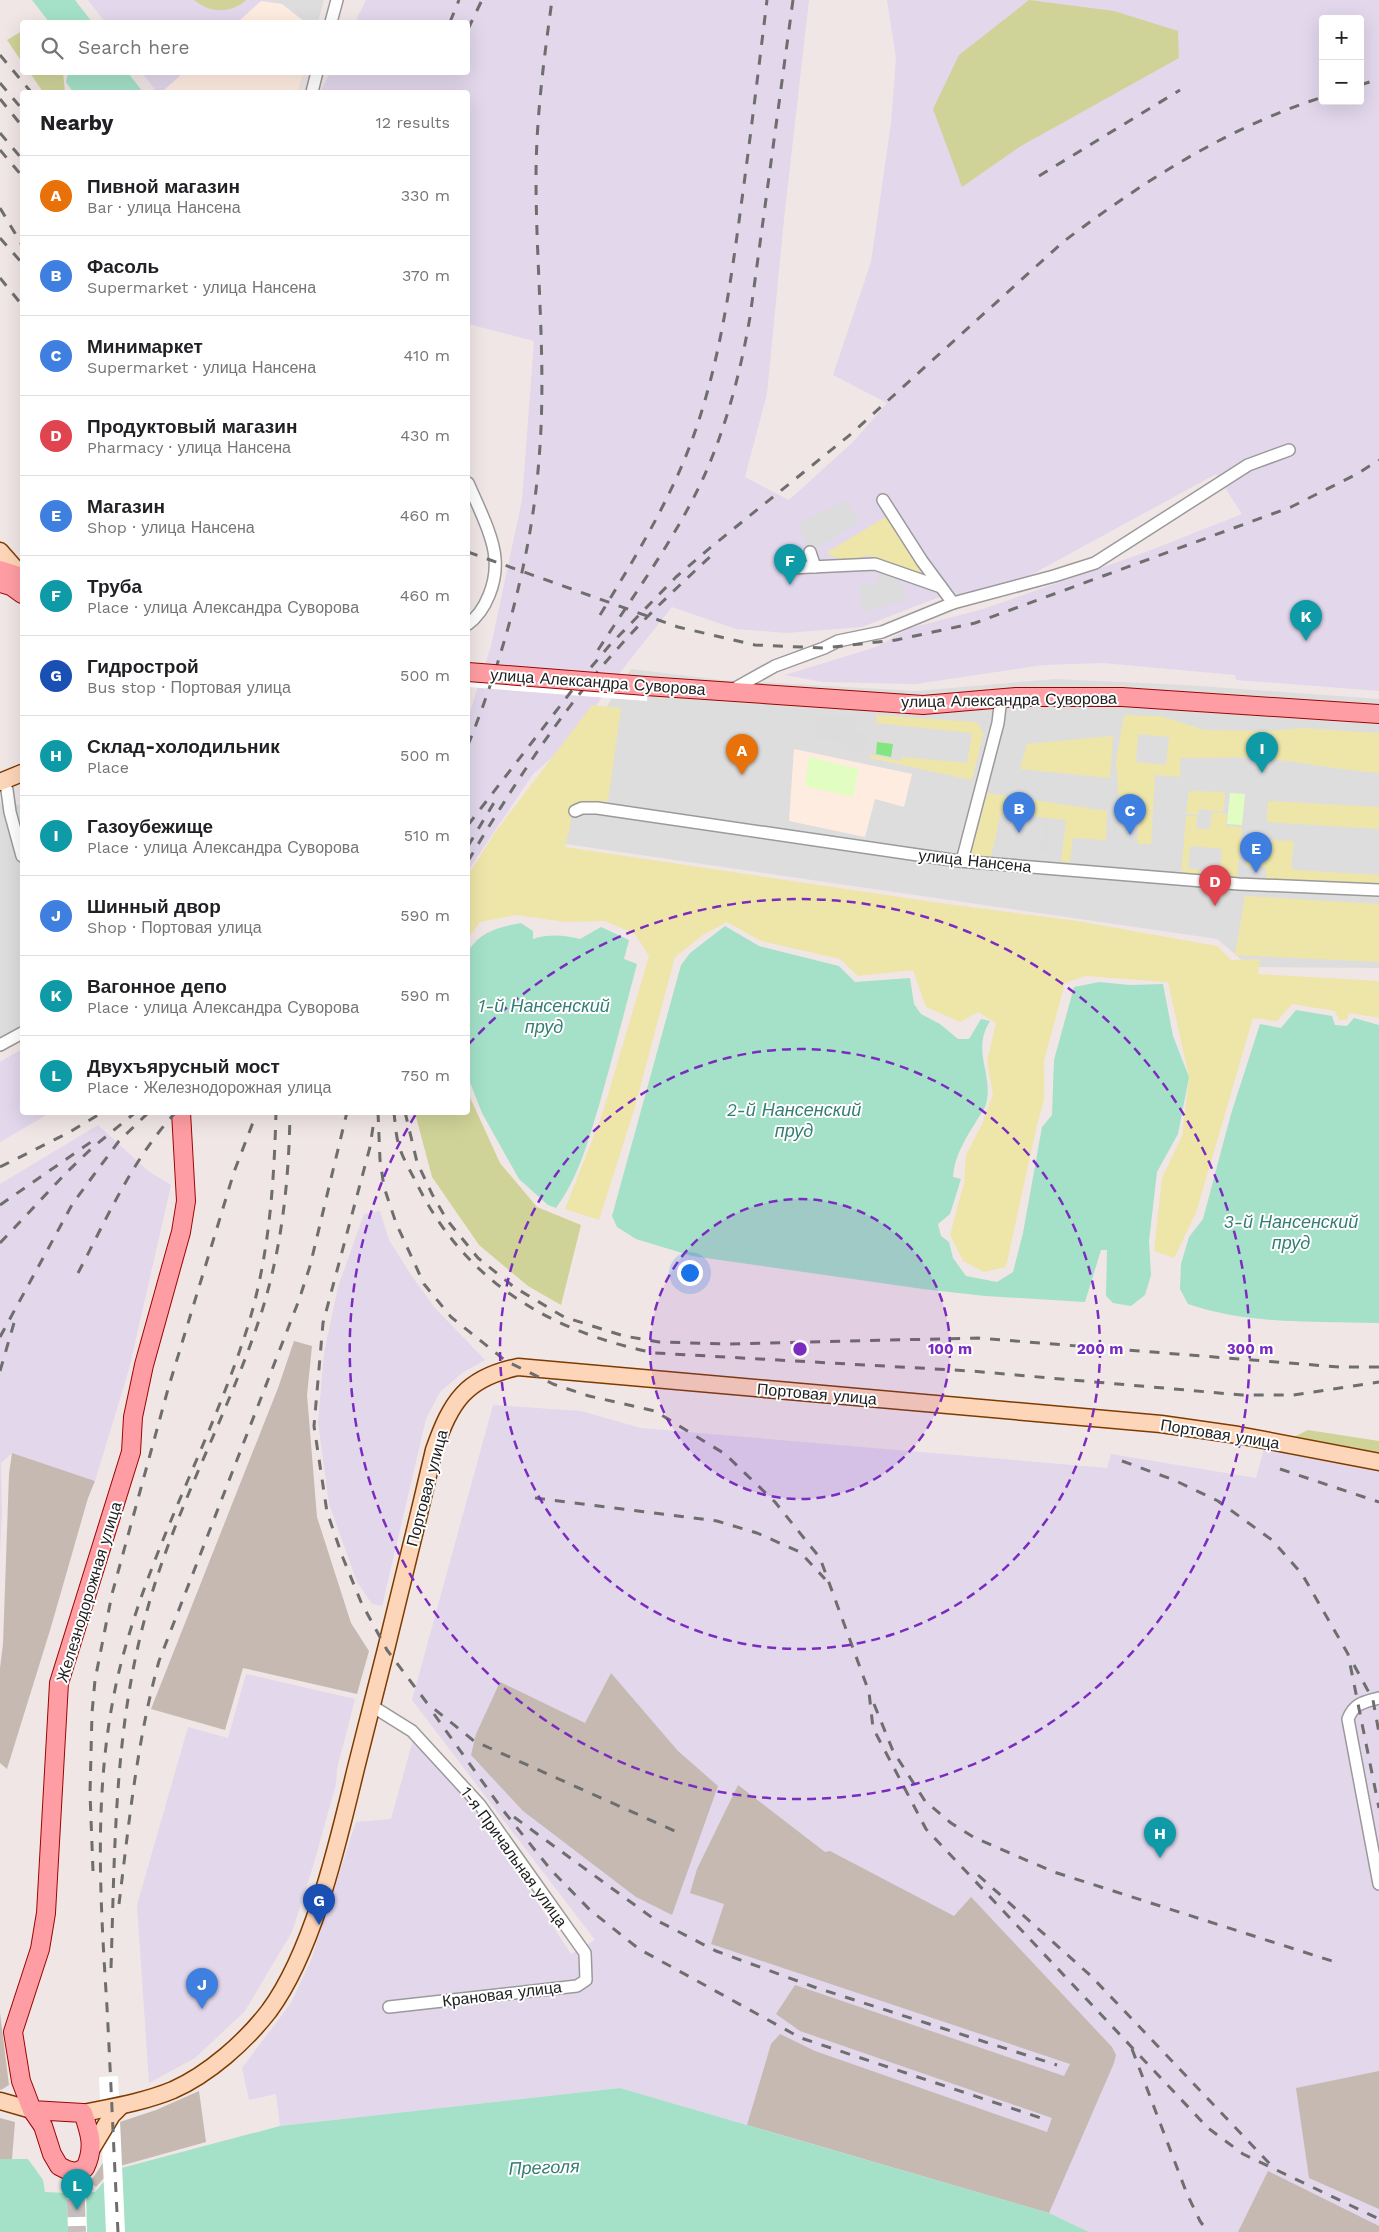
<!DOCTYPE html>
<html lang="en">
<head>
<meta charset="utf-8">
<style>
  :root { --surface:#fff; --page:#f2f2f2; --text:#202124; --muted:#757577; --line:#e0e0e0; --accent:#d00085 }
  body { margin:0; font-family:"Work Sans",sans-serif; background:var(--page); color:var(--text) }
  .controls { position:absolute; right:15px; top:15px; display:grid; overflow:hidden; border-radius:5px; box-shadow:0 5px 20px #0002 }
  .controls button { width:45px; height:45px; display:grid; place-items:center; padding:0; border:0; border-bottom:1px solid var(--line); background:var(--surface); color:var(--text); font:25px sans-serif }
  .you { position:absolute; left:689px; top:1272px; width:18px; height:18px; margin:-12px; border:4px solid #fff; border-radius:50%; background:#1a73e8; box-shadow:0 0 0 8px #1a73e833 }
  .badge { display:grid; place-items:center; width:32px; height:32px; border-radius:50%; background:var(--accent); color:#fff; font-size:16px; font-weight:700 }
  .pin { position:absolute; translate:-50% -41px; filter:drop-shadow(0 1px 2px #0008) }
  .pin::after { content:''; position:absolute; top:26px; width:18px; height:15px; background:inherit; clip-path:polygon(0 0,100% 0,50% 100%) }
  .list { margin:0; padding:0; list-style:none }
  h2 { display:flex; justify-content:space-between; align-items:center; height:65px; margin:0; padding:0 20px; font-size:21px }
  h2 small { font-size:16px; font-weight:400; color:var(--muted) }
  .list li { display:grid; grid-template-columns:32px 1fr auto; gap:15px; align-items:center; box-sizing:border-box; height:80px; padding:0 20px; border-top:1px solid var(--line) }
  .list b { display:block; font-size:19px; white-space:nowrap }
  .list p { margin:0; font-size:16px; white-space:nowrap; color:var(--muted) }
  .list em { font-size:16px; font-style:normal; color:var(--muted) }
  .icon { flex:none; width:28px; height:28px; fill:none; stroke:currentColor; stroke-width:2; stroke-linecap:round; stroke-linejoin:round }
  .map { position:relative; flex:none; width:1379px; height:2232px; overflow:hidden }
  .search { position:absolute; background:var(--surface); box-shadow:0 5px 20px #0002; left:20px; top:20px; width:450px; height:55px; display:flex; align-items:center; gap:12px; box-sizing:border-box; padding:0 18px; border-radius:5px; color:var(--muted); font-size:19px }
  .panel { position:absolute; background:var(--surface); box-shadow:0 5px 20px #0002; left:20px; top:90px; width:450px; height:1025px; border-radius:5px }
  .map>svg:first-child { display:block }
  .residential { fill:#deddde }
  .industrial { fill:#e2d7eb; fill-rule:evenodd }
  .education { fill:#ffece1 }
  .construction { fill:#c6b9b1 }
  .grass { fill:#eee5a9; fill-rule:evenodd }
  .forest { fill:#cfd398 }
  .park { fill:#e2fdc1 }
  .pitch { fill:#82e580 }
  .parking { fill:#dcdcdc }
  .water { fill:#a4e1c8 }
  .pier { fill:#fff }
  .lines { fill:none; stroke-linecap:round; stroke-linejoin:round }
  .primary-tunnel { stroke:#c7bebe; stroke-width:18; stroke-dasharray:18 9; stroke-linecap:butt }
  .street-casing { stroke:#9a9a9a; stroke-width:14 }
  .secondary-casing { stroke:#7e3b00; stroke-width:19 }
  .primary-casing { stroke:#9c0500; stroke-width:20 }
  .street { stroke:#fff; stroke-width:11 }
  .secondary { stroke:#fdd5b8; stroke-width:16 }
  .primary { stroke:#ff9da4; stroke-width:18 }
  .rail { stroke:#6e6e6e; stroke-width:3; stroke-dasharray:10 10; stroke-linecap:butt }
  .primary-bridge-casing { stroke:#9c0500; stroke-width:20; stroke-linecap:butt }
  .primary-bridge { stroke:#ff9da4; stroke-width:18 }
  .ring { fill:none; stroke:#7b2cbf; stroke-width:2.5; stroke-dasharray:9 6 }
  .labels { text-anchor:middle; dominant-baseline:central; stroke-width:4; stroke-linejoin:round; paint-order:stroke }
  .street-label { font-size:16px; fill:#202020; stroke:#fff }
  .water-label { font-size:18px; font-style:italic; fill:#337d72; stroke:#fff }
  .centre { fill:#7b2cbf; stroke:#fff; stroke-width:2.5 }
  .ring-label { font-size:15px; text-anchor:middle; font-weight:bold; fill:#7b2cbf; stroke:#fff; stroke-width:4; stroke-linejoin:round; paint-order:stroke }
</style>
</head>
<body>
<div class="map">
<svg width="1379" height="2232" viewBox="0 0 1379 2232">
  <rect width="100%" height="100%" fill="#f1e6e6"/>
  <g class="residential">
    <polygon points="268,0 324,0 318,22 238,22 261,1"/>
    <polygon points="631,669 722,680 916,691 1055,679 1186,685 1379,699 1379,968 1250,967 1217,939 545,841 585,740"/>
    <polygon points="0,803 22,805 22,1036 0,1046"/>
  </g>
  <g class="industrial">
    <polygon points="88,0 268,0 261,1 238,22 105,22"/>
    <path d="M366,0H809L784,219L767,394L745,477L789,500L853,442L887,403L833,375L871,262L891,123L896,58L887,0H1379V691L1236,680L1235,675L1103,663L1043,665L916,684L823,682L785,675L876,647L910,628L983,609L1146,552L1242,514L1216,474L1027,577L960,595L942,596L862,627L786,633L736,629L672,607L625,666L568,744L533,774L468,871V718L491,646L522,500L534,341L468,324V92H320L330,73L468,72V22H355ZM1323,19H1360V101H1323Z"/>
    <polygon points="142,73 184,73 162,92 157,92"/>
    <polygon points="22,1049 22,1112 50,1113 0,1142 0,1062"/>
    <polygon points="98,1125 148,1171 171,1185 129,1369 95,1481 12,1453 1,1463 2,1512 0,1554 0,1184"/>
    <polygon points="380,1211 389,1240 409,1272 434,1307 485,1360 462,1373 440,1392 426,1419 382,1606 372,1604 357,1582 329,1504 318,1422 324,1353 338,1287 364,1214"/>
    <polygon points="493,1405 581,1411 641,1428 1107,1468 1111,1454 1256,1478 1264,1449 1379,1472 1379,2232 1089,2232 1049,2213 620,2088 280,2126 276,2094 249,2100 242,2068 291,2003 311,1960 356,1822 391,1819 413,1740 476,1809 571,1954 595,1940 412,1700"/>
    <polygon points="246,1674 355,1699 337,1769 336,1784 314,1863 292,1932 245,2011 195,2058 149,2083 137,1905 188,1727 228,1738"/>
  </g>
  <g class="education">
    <polygon points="261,1 282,4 305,22 238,22"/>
    <polygon points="184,72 303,72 303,73 297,92 162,92"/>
    <polygon points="794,749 912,774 904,807 875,799 865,837 789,821"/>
  </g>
  <g class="construction">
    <polygon points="294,1341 312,1346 307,1395 317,1517 351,1623 369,1651 357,1694 243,1668 225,1730 151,1709 278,1388"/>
    <polygon points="12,1453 95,1481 88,1498 51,1627 7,1769 0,1763 0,1668 3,1644 9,1474"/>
    <polygon points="611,1673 678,1751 718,1786 672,1915 636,1897 523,1811 471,1755 476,1734 500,1682 585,1723"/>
    <polygon points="738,1785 825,1852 830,1851 954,1916 971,1897 1112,2047 1116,2055 1114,2063 1049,2213 747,2125 771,2044 780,2034 815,2051 1047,2132 1052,2118 800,2031 776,2014 795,1985 1064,2076 1070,2064 711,1944 724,1904 690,1893 697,1869"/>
    <polygon points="0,2013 9,2085 1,2090 0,2089"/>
    <polygon points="1379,2071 1379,2209 1309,2178 1296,2088"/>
    <polygon points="199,2091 206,2142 113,2168 96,2187 90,2182 105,2160 120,2122 156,2110"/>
    <polygon points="0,2118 15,2122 12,2159 0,2159"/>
    <polygon points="1268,2171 1379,2226 1379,2232 1238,2232"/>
  </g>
  <g class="grass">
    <polygon points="887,516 922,573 920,575 868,555 846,562 826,553"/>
    <polygon points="592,705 621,708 608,801 570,807 571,822 565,847 946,904 1077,921 1217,946 1231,960 1260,959 1258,974 1379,981 1379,1018 1349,1013 1347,1020 1339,1020 1335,1011 1292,1004 1277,1021 1253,1018 1196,1213 1174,1258 1154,1251 1162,1178 1182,1136 1189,1077 1168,982 1085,976 1065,983 1044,1061 1044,1100 1037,1125 1006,1267 984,1272 963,1261 950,1235 964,1183 966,1155 982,1124 993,1094 987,1061 996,1023 978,1012 960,1022 926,1007 913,970 858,976 840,959 761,941 727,922 703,935 675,957 634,1110 599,1220 565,1209 602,1115 649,956 635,934 605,921 565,922 517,915 480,922 468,939 468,875 496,831"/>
    <polygon points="877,715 974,722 979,724 983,734 972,780 869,758 871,755 901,761 902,757 967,763 972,733 876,723"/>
    <path d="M1124,715L1160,716L1205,730L1268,731L1303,728L1379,733V773C1345,770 1314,765 1280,760C1247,756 1213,758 1180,758V777L1155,775L1151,844H1137L1139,815L1120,813L1116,761ZM1138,734L1169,737L1166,765L1136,762Z"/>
    <polygon points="1113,736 1110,778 1020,769 1027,744"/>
    <polygon points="1189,791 1225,792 1223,812 1199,809 1198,815 1186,814"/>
    <polygon points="987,793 1107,811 1106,840 1073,838 1070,862 1061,862 1066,820 1001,813 991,857 971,855"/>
    <polygon points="1268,801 1379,807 1379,829 1267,822"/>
    <polygon points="1212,812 1227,814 1226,826 1242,827 1237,881 1205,879 1205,870 1220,872 1222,849 1190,846 1188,868 1200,870 1199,878 1181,877 1186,816 1197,816 1196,828 1209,830"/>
    <polygon points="1249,838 1255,838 1255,843 1271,844 1271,840 1294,841 1291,867 1295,870 1379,875 1379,887 1266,882 1266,867 1246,866"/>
    <polygon points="1245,896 1379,904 1379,962 1235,955"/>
  </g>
  <g class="forest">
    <path d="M194,0H246C231,14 209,13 194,0Z"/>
    <polygon points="1029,0 1114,11 1178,31 1179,58 1021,146 962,187 933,109 959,55"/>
    <polygon points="22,31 22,62 7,40"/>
    <polygon points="30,73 63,73 65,92 43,92"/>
    <polygon points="468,1093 500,1163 537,1207 581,1225 561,1305 528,1286 479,1245 432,1177 415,1113 468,1112"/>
    <polygon points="1308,1430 1379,1441 1379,1455 1292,1438"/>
  </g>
  <g class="park">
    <polygon points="809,757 859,769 853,797 805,786"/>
    <polygon points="1230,793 1245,794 1242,825 1227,824"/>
  </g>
  <polygon class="pitch" points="877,742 893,744 891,757 876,754"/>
  <g class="parking">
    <polygon points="846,501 860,521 809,553 798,523"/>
    <polygon points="878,571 895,578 904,588 905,601 862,612 859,584 878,584"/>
    <polygon points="817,714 855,717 855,733 869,736 863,754 847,751 846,744 816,737"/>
    <polygon points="1045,826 1051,827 1047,851 1040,850"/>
  </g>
  <g class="water">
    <polygon points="32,0 75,0 92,22 49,22"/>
    <polygon points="68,73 128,73 143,92 73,92 66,82"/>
    <path d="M521,923L533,931V939C549,934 564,935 580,939L601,927L629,940L624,959L637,964C625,1010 613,1056 600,1102C589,1138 579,1177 556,1208L548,1205L519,1179L482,1113L471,1085L468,1076V951C481,931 499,927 521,923Z"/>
    <path d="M725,926L759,946L839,966L855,982L910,978L914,1004L921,1014L940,1024L958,1039H969L981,1019L990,1021C971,1051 994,1075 986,1104C985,1109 980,1115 977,1120C966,1138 954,1156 953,1177L961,1179L950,1214L938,1224L941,1236L949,1242L953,1258L966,1276L997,1282L1013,1272L1023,1233L1042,1127L1052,1115L1054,1060L1074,987L1099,982L1130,985L1163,984L1173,1036L1189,1077L1178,1134L1157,1172L1149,1241L1151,1275L1145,1295L1131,1306L1113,1303L1106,1296L1107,1250H1101L1085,1302L985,1296L923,1289L692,1256L636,1239L617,1227L612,1216L681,965L690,953Z"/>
    <path d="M1296,1010L1332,1016L1335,1025L1347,1026L1354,1018L1379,1025V1323C1315,1321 1249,1325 1188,1304L1180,1289L1181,1264L1189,1237L1203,1219L1231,1114L1260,1024L1281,1028Z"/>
    <polygon points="620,2088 1049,2213 1089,2232 0,2232 0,2159 28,2159 43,2180 45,2192 67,2193 95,2192 114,2170 280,2126"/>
  </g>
  <g class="pier">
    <polygon points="468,666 648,681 647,701 468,687"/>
    <polygon points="118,2076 125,2232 106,2232 99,2077"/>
    <polygon points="67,2193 86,2193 87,2232 68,2232"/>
  </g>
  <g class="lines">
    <polyline class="primary-tunnel" points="75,2172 77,2232"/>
    <defs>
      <g id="street">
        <polyline points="331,22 337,0"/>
        <polyline points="312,92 317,72"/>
        <path d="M468,483C477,504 494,537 495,559C497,582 486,611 468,624"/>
        <polyline points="883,500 922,561 953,603"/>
        <polyline points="810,552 815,567"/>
        <polyline points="790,568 875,564 941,587"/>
        <polyline points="730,691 775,666 824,648 838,641 882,632 953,603 1054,576 1095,563 1248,465 1289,450"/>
        <polyline points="7,790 10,812 22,856"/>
        <polyline points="575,811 582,808 597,808 959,861 1239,884 1379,890"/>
        <polyline points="962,861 998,723 1001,698"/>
        <polyline points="0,1045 22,1033"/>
        <path d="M1379,1698C1364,1702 1354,1703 1348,1719L1379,1884"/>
        <polyline points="372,1706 412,1731 480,1805 585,1953 586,1980 577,1986 389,2007"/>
      </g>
      <g id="secondary">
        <polyline points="0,551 22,576"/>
        <polyline points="0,782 22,773"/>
        <polyline points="0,2101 32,2110"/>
        <path d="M83,2113C113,2107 144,2102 173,2090C209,2074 245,2042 269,2011C314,1950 338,1842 356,1768C383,1663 409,1557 434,1450C451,1402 465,1378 518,1367L1161,1424L1238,1435L1379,1462"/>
        <polyline points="92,2148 112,2115 120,2107"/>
      </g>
      <g id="primary">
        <polyline points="0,570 22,577"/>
        <polyline points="0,583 11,586 22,594"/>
        <polyline points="646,686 923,705 1016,697 1122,697 1379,714"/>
        <path d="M32,2110L83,2113C90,2133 95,2148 85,2168L75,2172L67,2170L59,2166L52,2154L43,2126L32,2110L21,2081L13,2032L40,1949L46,1913L59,1683L131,1452L133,1417L144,1365L181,1232L186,1201L181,1112"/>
      </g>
    </defs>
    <use href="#street" class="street-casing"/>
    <use href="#secondary" class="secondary-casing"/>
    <use href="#primary" class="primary-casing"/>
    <use href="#street" class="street"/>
    <use href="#secondary" class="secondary"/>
    <use href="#primary" class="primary"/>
    <g class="rail">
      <polyline points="450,22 459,0"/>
      <polyline points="468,29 482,0"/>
      <polyline points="0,55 31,92"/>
      <polyline points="0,83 22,109"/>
      <polyline points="1360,85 1379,79"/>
      <polyline points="0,99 22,126"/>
      <polyline points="0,133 22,159"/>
      <polyline points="0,150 22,176"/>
      <polyline points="1039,176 1180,90"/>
      <polyline points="0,208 22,245"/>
      <polyline points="0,238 22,263"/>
      <polyline points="0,278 22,305"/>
      <polyline points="468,552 678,627 755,645 824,648 896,640 975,623 1291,507 1357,474 1379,460"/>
      <path d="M600,615C630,566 660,517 683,463C718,380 730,288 742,199C751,132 759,66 767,0"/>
      <path d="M598,650C633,596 672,543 700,485C725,432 740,375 750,317L793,0"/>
      <path d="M468,745C504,656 532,554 539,459C547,365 536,271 536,178C536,118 544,59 552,0"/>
      <path d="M468,825L577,684L609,646L676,577L711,547L851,434L1063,242C1142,182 1228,127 1323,97"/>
      <polyline points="468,846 495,801"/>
      <path d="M468,861C513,786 560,712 619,647C648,614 681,584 713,554"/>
      <polyline points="378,1112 380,1160 384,1187 396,1223 424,1284 451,1317 506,1361 553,1384 589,1396 655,1411 725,1454 775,1502 820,1558 869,1692 873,1728 926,1829 1208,2128 1243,2154 1379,2219"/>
      <path d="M394,1112C395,1123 396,1136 399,1146C403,1159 411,1172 417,1184C465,1282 551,1332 655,1353L971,1371L1242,1395H1293L1379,1382"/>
      <polyline points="405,1112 417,1162 432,1194 447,1220 478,1258 514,1287 564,1317 624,1336 659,1342 727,1344 978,1338 1339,1367 1379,1367"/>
      <polyline points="373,1127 370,1147 323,1323 314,1426 327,1512 343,1558 361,1602 387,1650 427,1703 474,1741 677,1832"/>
      <polyline points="0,1167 68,1133 103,1112"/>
      <polyline points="0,1205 91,1142"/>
      <polyline points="0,1243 67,1172 92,1148 136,1112"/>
      <path d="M78,1273C107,1218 133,1158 176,1112"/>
      <polyline points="0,1337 73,1203 119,1141 149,1112"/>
      <polyline points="0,1371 14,1323"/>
      <polyline points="1122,1461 1174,1480 1218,1501 1272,1540 1302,1574 1348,1654 1379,1808"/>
      <polyline points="1280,1469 1379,1502"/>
      <polyline points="535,1498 717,1521 757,1533 800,1552 825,1579"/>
      <polyline points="1354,1665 1373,1700 1379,1733"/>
      <polyline points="874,1704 893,1751 925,1801 951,1823 975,1838 1054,1872 1335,1962"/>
      <polyline points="434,1714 502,1809 551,1870 590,1910 639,1949 801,2038 1041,2118"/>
      <polyline points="514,1817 654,1919 716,1951 814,1987 1057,2065"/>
      <polyline points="93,1871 90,1793 92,1713 95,1680 112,1594 168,1389 234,1172 257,1112"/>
      <polyline points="978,1875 1091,1976 1270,2164"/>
      <path d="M119,1904C129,1823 137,1740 159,1661L299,1300L310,1266L347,1112"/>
      <path d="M111,1968C115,1846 114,1725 148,1607C176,1506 229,1413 261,1314C282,1248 289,1181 290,1112"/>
      <polyline points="1132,2049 1187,2194 1200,2221 1208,2232"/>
      <path d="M118,2232C114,2157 111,2082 107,2007C100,1897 93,1789 117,1680C145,1557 209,1448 247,1329C269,1258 274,1186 276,1112"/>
    </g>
    <defs>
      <polyline id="primary-bridge" points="468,672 646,686"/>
    </defs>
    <use href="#primary-bridge" class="primary-bridge-casing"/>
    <use href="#primary-bridge" class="primary-bridge"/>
  </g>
  <circle cx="800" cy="1349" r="150" fill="#7b2cbf" fill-opacity=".12"/>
  <g class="ring">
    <circle cx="800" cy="1349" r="150"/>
    <circle cx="800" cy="1349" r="300"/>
    <path d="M468 1045A450 450 0 1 1 416 1114"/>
  </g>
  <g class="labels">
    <g class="street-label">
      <text transform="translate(598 682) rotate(4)">улица Александра Суворова</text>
      <text transform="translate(1009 700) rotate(-1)">улица Александра Суворова</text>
      <text transform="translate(975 861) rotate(6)">улица Нансена</text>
      <text transform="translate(817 1394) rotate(5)">Портовая улица</text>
      <text transform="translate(1220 1434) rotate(9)">Портовая улица</text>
      <text transform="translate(427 1488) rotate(-75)">Портовая улица</text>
      <text transform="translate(89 1592) rotate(-73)">Железнодорожная улица</text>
      <text transform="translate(514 1857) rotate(54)">1-я Причальная улица</text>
      <text transform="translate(502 1994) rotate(-7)">Крановая улица</text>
    </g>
    <g class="water-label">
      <text x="544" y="1005">1-й Нансенский<tspan x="544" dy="21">пруд</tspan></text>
      <text x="794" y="1109">2-й Нансенский<tspan x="794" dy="21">пруд</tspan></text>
      <text x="1291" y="1221">3-й Нансенский<tspan x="1291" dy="21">пруд</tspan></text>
      <text transform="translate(544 2167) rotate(-2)">Преголя</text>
    </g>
  </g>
  <circle cx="800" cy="1349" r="8" class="centre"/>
  <g class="ring-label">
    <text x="950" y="1354">100 m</text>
    <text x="1100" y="1354">200 m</text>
    <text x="1250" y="1354">300 m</text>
  </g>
</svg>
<div class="controls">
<button>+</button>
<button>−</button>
</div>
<div class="you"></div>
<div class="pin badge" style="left:742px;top:775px;background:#e8710a">A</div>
<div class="pin badge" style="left:1019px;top:833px;background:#3f7fe0">B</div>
<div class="pin badge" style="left:1130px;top:835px;background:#3f7fe0">C</div>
<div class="pin badge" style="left:1215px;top:906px;background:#e0444e">D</div>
<div class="pin badge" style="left:1256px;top:873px;background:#3f7fe0">E</div>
<div class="pin badge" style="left:790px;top:585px;background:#0f9aa8">F</div>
<div class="pin badge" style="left:319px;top:1925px;background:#1a4fb4">G</div>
<div class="pin badge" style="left:1160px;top:1858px;background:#0f9aa8">H</div>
<div class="pin badge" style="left:1262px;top:773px;background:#0f9aa8">I</div>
<div class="pin badge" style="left:202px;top:2009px;background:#3f7fe0">J</div>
<div class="pin badge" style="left:1306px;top:641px;background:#0f9aa8">K</div>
<div class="pin badge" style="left:77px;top:2210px;background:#0f9aa8">L</div>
<div class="search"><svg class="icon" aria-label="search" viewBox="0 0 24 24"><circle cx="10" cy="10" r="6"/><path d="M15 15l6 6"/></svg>Search here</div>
<section class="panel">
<h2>Nearby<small>12 results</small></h2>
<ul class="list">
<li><span class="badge" style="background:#e8710a">A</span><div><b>Пивной магазин</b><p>Bar · улица Нансена</p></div><em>330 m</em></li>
<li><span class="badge" style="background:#3f7fe0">B</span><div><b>Фасоль</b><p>Supermarket · улица Нансена</p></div><em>370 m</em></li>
<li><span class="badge" style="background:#3f7fe0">C</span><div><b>Минимаркет</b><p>Supermarket · улица Нансена</p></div><em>410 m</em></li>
<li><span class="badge" style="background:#e0444e">D</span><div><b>Продуктовый магазин</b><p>Pharmacy · улица Нансена</p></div><em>430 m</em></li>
<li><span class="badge" style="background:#3f7fe0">E</span><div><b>Магазин</b><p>Shop · улица Нансена</p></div><em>460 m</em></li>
<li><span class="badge" style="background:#0f9aa8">F</span><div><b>Труба</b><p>Place · улица Александра Суворова</p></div><em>460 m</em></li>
<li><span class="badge" style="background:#1a4fb4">G</span><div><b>Гидрострой</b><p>Bus stop · Портовая улица</p></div><em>500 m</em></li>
<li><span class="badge" style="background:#0f9aa8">H</span><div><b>Склад-холодильник</b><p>Place</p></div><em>500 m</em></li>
<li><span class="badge" style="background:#0f9aa8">I</span><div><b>Газоубежище</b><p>Place · улица Александра Суворова</p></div><em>510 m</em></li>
<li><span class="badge" style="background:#3f7fe0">J</span><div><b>Шинный двор</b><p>Shop · Портовая улица</p></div><em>590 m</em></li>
<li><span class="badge" style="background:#0f9aa8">K</span><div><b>Вагонное депо</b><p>Place · улица Александра Суворова</p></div><em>590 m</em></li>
<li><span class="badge" style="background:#0f9aa8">L</span><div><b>Двухъярусный мост</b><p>Place · Железнодорожная улица</p></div><em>750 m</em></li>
</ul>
</section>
</div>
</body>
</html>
